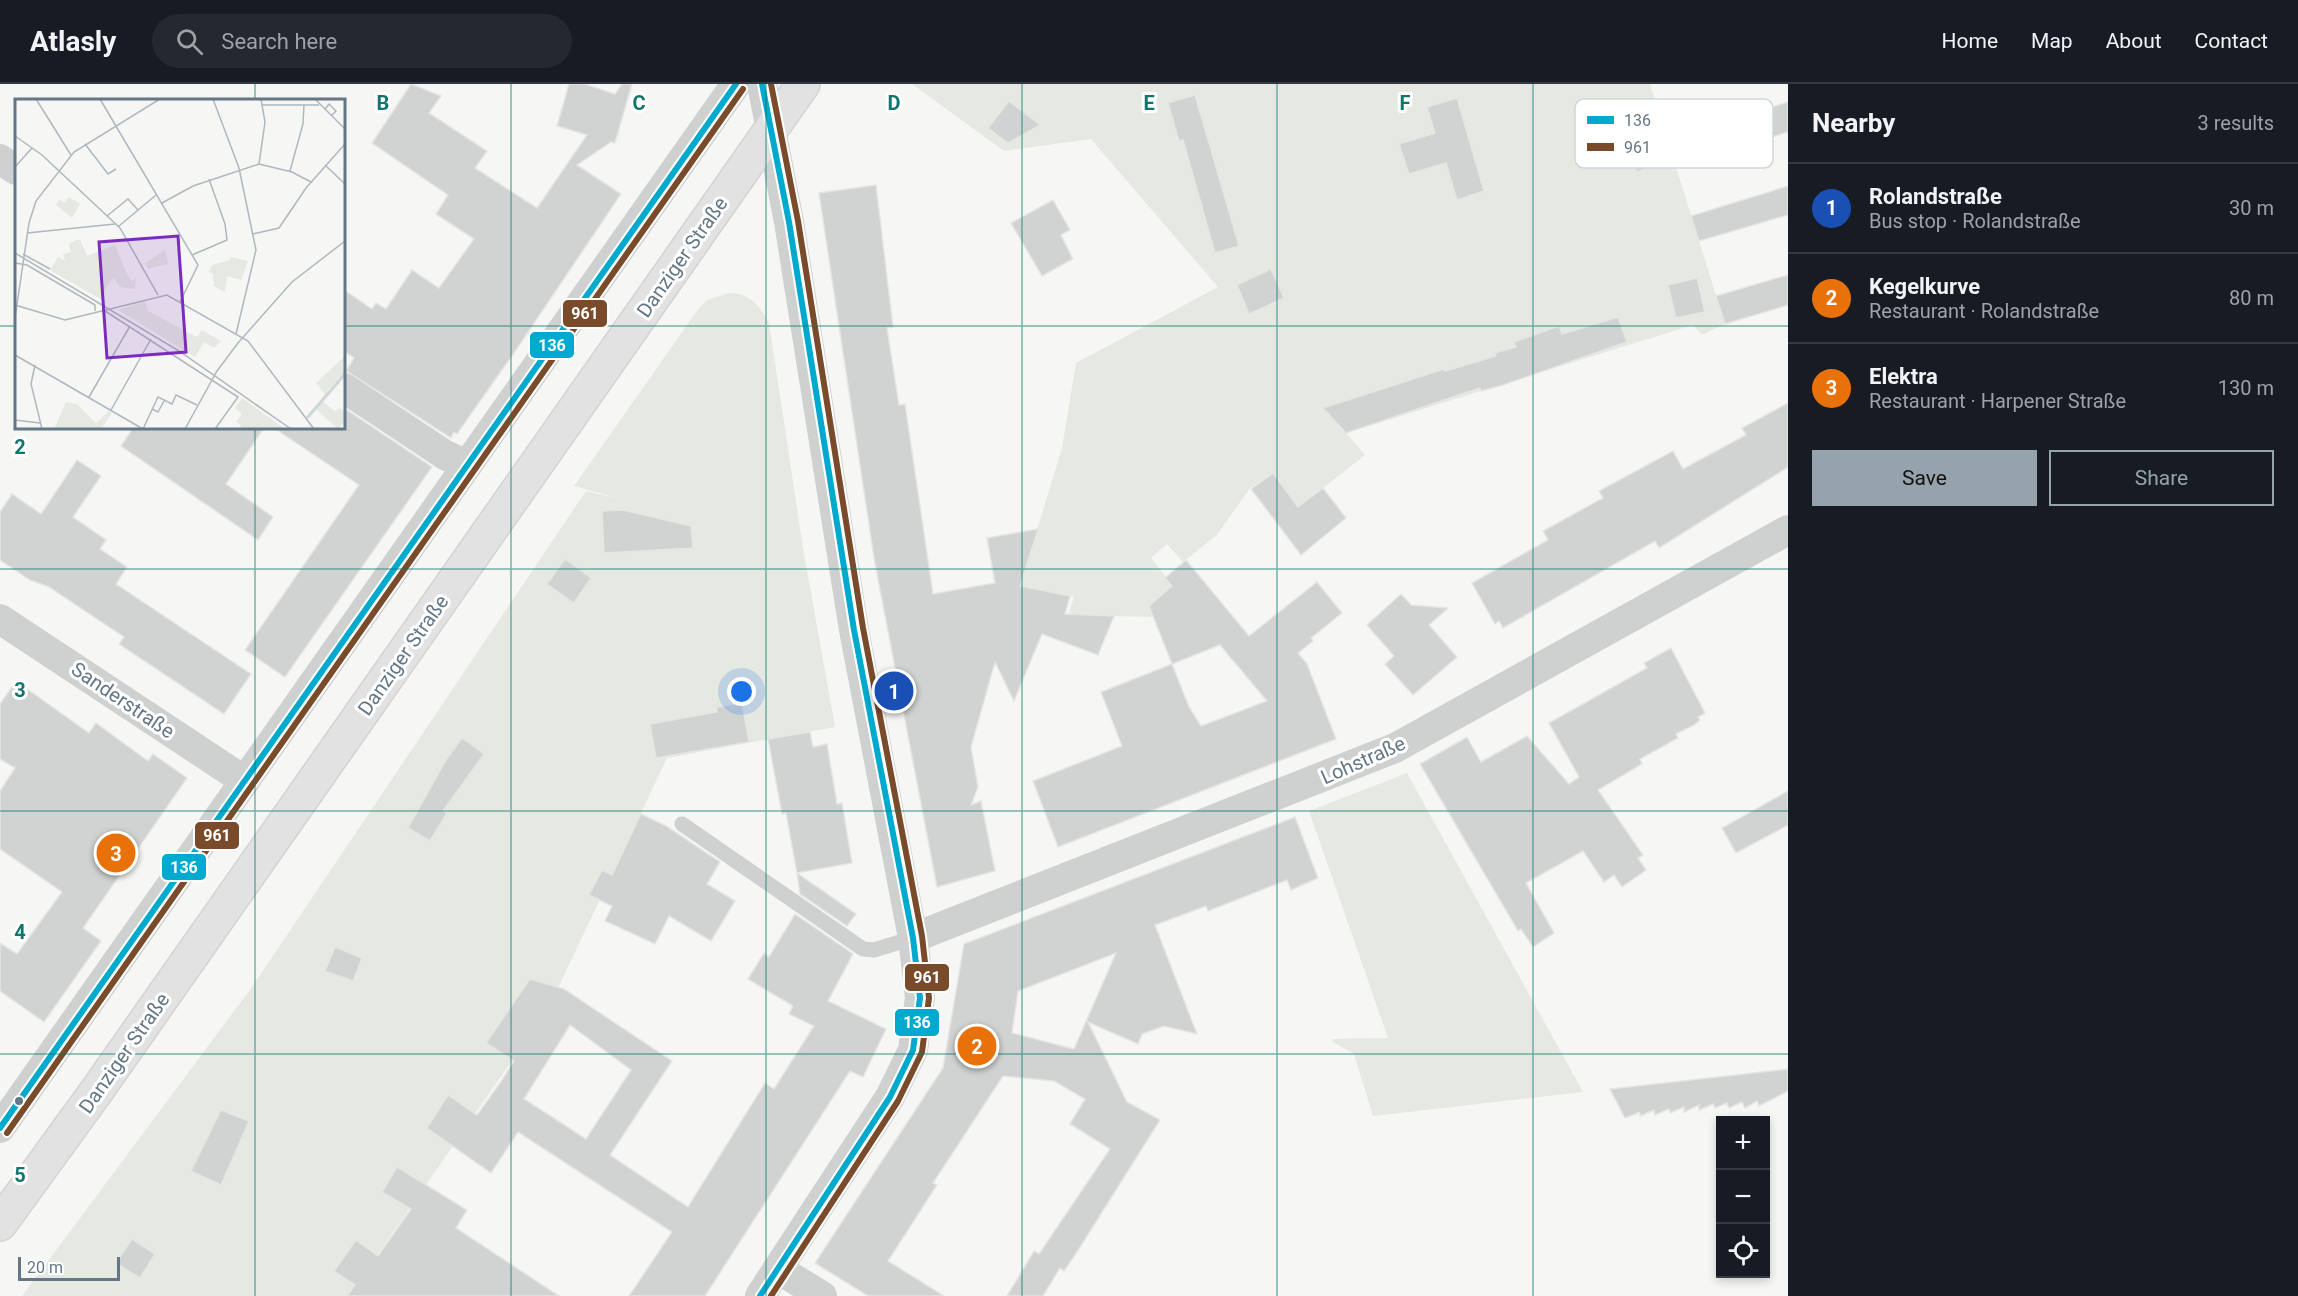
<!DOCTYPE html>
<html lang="en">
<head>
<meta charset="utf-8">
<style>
  :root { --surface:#171b24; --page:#242831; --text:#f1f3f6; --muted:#9ea1a6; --line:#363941; --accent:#97a3ac }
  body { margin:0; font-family:Roboto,sans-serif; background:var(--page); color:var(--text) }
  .controls { position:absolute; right:18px; bottom:18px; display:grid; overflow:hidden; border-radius:0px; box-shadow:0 3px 9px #0003 }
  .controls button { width:54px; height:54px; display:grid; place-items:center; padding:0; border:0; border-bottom:2px solid var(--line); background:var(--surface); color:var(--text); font:30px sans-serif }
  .scale { position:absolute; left:18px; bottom:15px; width:102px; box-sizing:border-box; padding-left:6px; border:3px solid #647786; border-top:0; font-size:16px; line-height:21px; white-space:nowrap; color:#647786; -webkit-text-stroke:4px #fff; paint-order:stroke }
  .you { position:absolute; left:742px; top:608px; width:21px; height:21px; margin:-15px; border:4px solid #fff; border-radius:50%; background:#1a73e8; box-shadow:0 0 0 9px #1a73e833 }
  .badge { display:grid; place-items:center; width:39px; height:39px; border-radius:50%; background:var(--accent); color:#fff; font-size:20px; font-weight:700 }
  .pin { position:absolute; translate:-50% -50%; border:3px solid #fff; box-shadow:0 2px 6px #0006 }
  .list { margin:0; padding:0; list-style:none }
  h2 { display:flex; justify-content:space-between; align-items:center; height:78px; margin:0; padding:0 24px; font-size:26px }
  h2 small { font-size:20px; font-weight:400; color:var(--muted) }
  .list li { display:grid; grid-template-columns:39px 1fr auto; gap:18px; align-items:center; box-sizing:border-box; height:90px; padding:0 24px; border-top:2px solid var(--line) }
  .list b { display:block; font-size:22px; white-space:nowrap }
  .list p { margin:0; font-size:20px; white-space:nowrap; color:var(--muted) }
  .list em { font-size:20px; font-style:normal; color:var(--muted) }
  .actions { display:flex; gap:12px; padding:18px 24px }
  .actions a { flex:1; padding:14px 0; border:2px solid var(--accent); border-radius:0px; text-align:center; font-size:21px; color:var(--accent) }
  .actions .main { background:var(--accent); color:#111 }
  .icon { flex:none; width:33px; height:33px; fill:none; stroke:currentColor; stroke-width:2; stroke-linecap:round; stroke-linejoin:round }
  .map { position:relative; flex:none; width:1788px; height:1212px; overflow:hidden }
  header { display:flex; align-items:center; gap:36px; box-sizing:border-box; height:84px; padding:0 30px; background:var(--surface); border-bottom:2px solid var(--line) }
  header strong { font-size:28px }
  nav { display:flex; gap:33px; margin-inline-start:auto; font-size:21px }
  .search { width:420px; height:54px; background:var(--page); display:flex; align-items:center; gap:15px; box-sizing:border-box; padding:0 21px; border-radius:33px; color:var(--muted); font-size:22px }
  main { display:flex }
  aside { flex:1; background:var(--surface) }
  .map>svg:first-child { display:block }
  .green { fill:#e6e9e2 }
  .building { fill:#d1d2d2; stroke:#e5e5e4; stroke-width:1.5; fill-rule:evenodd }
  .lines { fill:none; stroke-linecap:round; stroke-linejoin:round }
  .secondary-casing { stroke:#d2d4d4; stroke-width:36 }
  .service { stroke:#cfd1d1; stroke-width:15 }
  .minor { stroke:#cfd1d1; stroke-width:30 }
  .secondary { stroke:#e2e2e3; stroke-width:33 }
  .bus-1-casing { stroke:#fff; stroke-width:10 }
  .bus-2-casing { stroke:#fff; stroke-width:10 }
  .bus-1 { stroke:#00a9ce; stroke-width:6 }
  .bus-2 { stroke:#7a4b2a; stroke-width:6 }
  .grid { fill:none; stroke:#0f766e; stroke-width:1.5; stroke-opacity:0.55 }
  .bus-dot { fill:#647786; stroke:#fff; stroke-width:2 }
  .labels { text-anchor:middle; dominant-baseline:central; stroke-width:6; stroke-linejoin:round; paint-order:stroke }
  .street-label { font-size:20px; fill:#647786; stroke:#fff }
  .inset-river { fill:none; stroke:#d0d7da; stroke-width:3 }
  .inset-road { fill:none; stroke:#afb8be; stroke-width:1.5 }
  .view { fill:#7b2cbf; fill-opacity:0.15; stroke:#7b2cbf; stroke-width:3 }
  .inset-edge { fill:none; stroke:#647786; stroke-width:3 }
  .key { fill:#fff; stroke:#d0d6db; stroke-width:1.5 }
  .key-label { font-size:16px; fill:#647786 }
  .grid-label { font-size:20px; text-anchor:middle; font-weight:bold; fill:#0f766e; stroke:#fff; stroke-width:6; stroke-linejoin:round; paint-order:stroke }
  .line-badge { stroke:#fff; stroke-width:2 }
  .badge-label { font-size:16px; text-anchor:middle; font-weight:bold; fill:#fff }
</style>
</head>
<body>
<header>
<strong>Atlasly</strong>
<div class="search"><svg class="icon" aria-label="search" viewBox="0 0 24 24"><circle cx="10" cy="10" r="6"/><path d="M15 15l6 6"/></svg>Search here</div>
<nav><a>Home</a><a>Map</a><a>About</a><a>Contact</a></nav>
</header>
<main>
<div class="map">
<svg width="1788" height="1212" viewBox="0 0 1788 1212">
  <rect width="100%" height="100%" fill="#f6f6f4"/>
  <g class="green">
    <polygon points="912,0 1650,0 1725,240 1702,251 1693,241 1346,349 1365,371 1299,423 1272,389 1250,404 1217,451 1183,478 1167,460 1151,474 1198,534 1068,531 1074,513 1020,502 1062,364 1076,279 1218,203 1091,55 1004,67"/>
    <path d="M729,209C750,209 760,222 769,239L803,464L835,643L667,674L549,923L349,1212H22L252,903L586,407L620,415L574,402L699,224L707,216Z"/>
    <polygon points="1407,689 1583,1008 1373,1032 1354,970 1333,958 1333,955 1388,954 1309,727"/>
  </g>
  <g class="building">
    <polygon points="411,0 441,12 429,29 487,67 475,84 537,124 587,51 557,42 569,0 585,0 615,10 622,0 632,0 615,59 611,58 577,81 621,110 516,266 457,350 454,348 451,354 346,287 354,274 344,267 344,206 372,225 376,219 386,225 412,186 439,204 474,155 436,130 448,111 372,59"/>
    <polygon points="1195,11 1239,162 1215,169 1183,56 1179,57 1168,19"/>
    <polygon points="1457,14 1484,107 1457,116 1446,79 1409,90 1399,60 1435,49 1427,23"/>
    <polygon points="1690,16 1699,45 1788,18 1788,48 1676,83 1673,74 1637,88 1627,61 1634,59 1625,33 1653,23 1654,28"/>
    <polygon points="1009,17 1040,41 1008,59 988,44"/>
    <polygon points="876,101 893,243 887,244 899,321 905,320 933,510 995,499 987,454 1038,445 1020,502 1070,512 1065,530 1114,532 1098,571 1042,550 1014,617 995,578 971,663 978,703 971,721 981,717 995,787 937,803 874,474 819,109"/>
    <polygon points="1788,102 1788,131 1699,157 1691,132"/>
    <polygon points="1053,116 1070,146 1061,151 1073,175 1042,192 1011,139"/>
    <polygon points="1271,185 1284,214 1249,230 1237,201"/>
    <polygon points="1788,191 1788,221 1725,240 1716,212"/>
    <polygon points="1697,194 1705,228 1676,234 1668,201"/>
    <polygon points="1618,233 1627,258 1503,301 1481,307 1480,304 1346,349 1323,324 1444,285 1445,287 1496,272 1495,269 1516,263 1514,258 1559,242 1562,250"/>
    <polygon points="1788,319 1788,383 1659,464 1655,457 1503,544 1499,537 1495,540 1472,499 1548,456 1543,447 1603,414 1599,407 1673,367 1683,385 1746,351 1742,344"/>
    <polygon points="344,324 432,383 285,593 245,566 359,401 274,344 344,344"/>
    <polygon points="133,344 264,344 226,400 273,433 258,456 121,362"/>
    <polygon points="77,376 101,392 73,433 106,456 100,465 127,483 116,500 251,590 224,630 119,560 124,553 49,503 30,496 0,476 0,428 12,410 41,430"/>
    <polygon points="1273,389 1298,423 1323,404 1346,434 1301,471 1251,405"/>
    <polygon points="623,426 691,442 693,464 604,469 602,427"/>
    <polygon points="565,475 591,494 574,519 547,500"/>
    <path d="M1186,476L1249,552L1317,498L1342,529L1311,554L1313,557L1298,569L1307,580L1336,655L1058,763L1033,697L1122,662L1101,608L1172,580L1149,522L1172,502L1165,494ZM1220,561L1267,617L1201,642L1189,623L1172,580Z"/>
    <polygon points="1401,510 1411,521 1448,524 1429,541 1457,573 1413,611 1385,580 1394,572 1367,541"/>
    <polygon points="1671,564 1705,629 1698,633 1700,636 1694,641 1676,650 1678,654 1640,675 1642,680 1598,706 1643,771 1638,774 1646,786 1622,803 1614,791 1604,798 1583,767 1526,799 1554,849 1533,863 1521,845 1518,847 1420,680 1467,653 1481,678 1527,652 1569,700 1579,693 1549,639 1647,584 1644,579"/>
    <polygon points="16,597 89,649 96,639 148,677 153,670 187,694 83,844 101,857 44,938 0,907 0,859 17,870 62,808 0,765 0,707 15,684 0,675 0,620"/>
    <polygon points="742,619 749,658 656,674 650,640 717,628 716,623"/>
    <polygon points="810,648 813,663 827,660 837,720 842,719 852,779 797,789 786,729 782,730 768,655"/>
    <polygon points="462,654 484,670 443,727 447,729 430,757 408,744 446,676"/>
    <polygon points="1788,707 1788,741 1736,769 1722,744"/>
    <polygon points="641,730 666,742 720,778 707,800 735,817 711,857 669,832 655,860 605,837 612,822 589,811 602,786 612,791"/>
    <path d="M1295,733L1318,794L1291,806L1287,796L1208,827L1206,822L1155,841L1197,950L1164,942L1142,950L1138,960L1088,938L1127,1018L1160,1036L1077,1168L1064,1187L1060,1184L1043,1212H1007L1034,1167L1039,1170L1110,1065L1070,1040L1085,1015L1054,997L1003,992L933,1099L937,1101L888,1177L944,1212H868L815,1179L943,984L964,860ZM1116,869L1074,965L1012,949L1018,907Z"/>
    <polygon points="797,789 856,830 847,842 800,810"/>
    <path d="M795,830L853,870L828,917L886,945L863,993L850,987L705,1212H629L672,1148L518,1048L491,1089L427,1044L448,1011L477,1031L500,999L514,977L486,959L530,895L564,905L672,977L610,1071L688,1123L765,999L774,1005L814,942L789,930L793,922L748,895L764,869L769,873ZM570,941L631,986L586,1055L524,1015Z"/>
    <polygon points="335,863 362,874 353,897 325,887"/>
    <polygon points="1788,985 1788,1007 1759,1022 1757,1017 1745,1024 1742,1018 1729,1024 1727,1019 1715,1024 1713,1020 1699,1026 1699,1021 1684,1028 1684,1023 1670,1029 1669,1025 1655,1031 1654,1026 1640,1032 1640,1028 1625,1034 1610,1005"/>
    <polygon points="221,1026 249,1037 221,1101 191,1087"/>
    <polygon points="397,1083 467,1126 456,1144 559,1212 347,1212 355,1201 334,1187 356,1156 378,1172 411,1125 382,1108"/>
    <polygon points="132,1155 155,1170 140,1194 116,1179"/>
  </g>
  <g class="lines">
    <defs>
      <polyline id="secondary" points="0,1140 98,1005 803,0"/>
    </defs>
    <use href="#secondary" class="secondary-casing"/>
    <polyline class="service" points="682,740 863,865 874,866 913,854"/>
    <g class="minor">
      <polyline points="0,75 16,86"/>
      <polyline points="344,304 445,371 467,381"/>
      <polyline points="0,535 245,697"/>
      <polyline points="913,854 1395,664 1788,446"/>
      <polyline points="0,1044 736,0"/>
      <polyline points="778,1185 822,1212"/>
      <polyline points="760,1212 890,1013 913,966 920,914 913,854 854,546 789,138 762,0"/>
    </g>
    <use href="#secondary" class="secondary"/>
    <defs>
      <g id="bus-1">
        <polyline points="0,1044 736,0"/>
        <polyline points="760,1212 890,1013 913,966 920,914 913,854 854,546 789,138 762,0"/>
      </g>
      <g id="bus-2">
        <polyline points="7,1049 743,5"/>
        <polyline points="771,1212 898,1017 922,968 929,914 922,852 863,544 798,137 771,0"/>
      </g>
    </defs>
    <use href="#bus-1" class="bus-1-casing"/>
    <use href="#bus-2" class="bus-2-casing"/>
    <use href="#bus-1" class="bus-1"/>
    <use href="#bus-2" class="bus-2"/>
  </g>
  <path class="grid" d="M255,0V16M511,0V1212M766,0V1212M1022,0V1212M1277,0V1212M1533,0V1212M0,242H16M344,242H1788M255,344V1212M0,485H1788M0,727H1788M0,970H1788"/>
  <circle class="bus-dot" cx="19" cy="1017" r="5"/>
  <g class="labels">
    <g class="street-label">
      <text transform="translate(682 173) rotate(-55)">Danziger Straße</text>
      <text transform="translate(403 571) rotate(-55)">Danziger Straße</text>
      <text transform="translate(123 616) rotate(34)">Sanderstraße</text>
      <text transform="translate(1363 676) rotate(-24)">Lohstraße</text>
      <text transform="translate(124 969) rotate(-55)">Danziger Straße</text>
    </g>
  </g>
  <g transform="translate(15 15)">
    <rect width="330" height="330" fill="#f6f6f4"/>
    <path d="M54,98L65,105L57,119L41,106L44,100L49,104ZM62,141H65L72,157L100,146L112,175L117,182L121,179L120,190L105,188L99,179L91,188L87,201L35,171L43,158L50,162L48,155L56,153L54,145ZM150,151L153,165L133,170L130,164ZM215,158L233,162L226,181L212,177L210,193L199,187L198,175L194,173L197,166L215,161ZM130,202L133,212L182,238L187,231L206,242L199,249L189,243L180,258L103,211ZM330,257V274L313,291L308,303L320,312L324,309L330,312V322L323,330L301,310L310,295L301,284ZM227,299L270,330H224L226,326L221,323L227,315L220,309ZM51,303L62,305L81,324L94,312L97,314L86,330H39Z" fill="#e6e9e2"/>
    <path class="inset-river" d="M292,319L330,275"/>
    <path class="inset-road" d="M21,0L56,56M85,0L183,166L165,203M198,0L224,69L241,151L221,235M300,0L330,30M247,6H304M310,10L314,5L321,12L317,16M0,37L27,56L105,129L143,196M70,45L93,75L101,70M244,65L250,23L246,0M310,66L330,85M0,68L17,49M275,72L288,25L289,6M147,104L178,87L244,65L277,73L296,83M92,117L113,100L123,111M104,127L141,96M12,134L100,125M238,135L264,129L291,89L330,45M0,154L164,252L276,330M8,155L35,170M177,156L212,141L210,125L194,80M0,164L12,166L80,206V212M0,206L50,221L152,196L233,242L299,330M87,210L223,298L200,330M0,219L14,124L21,102L59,53L145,0M0,256L128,330M20,266L16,285L27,330M74,298L115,227M137,310L143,313L149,302M96,311L136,240M0,321L25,324M128,330L143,298L157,305L161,296L182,306M170,330L202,272L223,244L277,183L330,142"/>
    <path class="view" d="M163,137L171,253L92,259L84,143Z"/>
    <rect width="330" height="330" class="inset-edge"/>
  </g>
  <rect x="1575" y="15" width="198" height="69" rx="9" class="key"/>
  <rect x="1587" y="32" width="27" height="8" fill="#00a9ce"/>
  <rect x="1587" y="59" width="27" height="8" fill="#7a4b2a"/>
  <g class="key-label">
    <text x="1624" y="42">136</text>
    <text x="1624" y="69">961</text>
  </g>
  <g class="grid-label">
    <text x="383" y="26">B</text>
    <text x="639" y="26">C</text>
    <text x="894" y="26">D</text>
    <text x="1149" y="26">E</text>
    <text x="1405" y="26">F</text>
    <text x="20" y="370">2</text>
    <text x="20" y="613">3</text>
    <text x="20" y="855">4</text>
    <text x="20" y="1098">5</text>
  </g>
  <g class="line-badge">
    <rect x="562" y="215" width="46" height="29" rx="6" fill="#7a4b2a"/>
    <rect x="529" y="247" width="46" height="28" rx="6" fill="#00a9ce"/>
    <rect x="194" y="737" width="46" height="29" rx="6" fill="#7a4b2a"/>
    <rect x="161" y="769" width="46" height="28" rx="6" fill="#00a9ce"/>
    <rect x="904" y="879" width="46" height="29" rx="6" fill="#7a4b2a"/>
    <rect x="894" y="924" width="46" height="29" rx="6" fill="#00a9ce"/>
  </g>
  <g class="badge-label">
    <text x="585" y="235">961</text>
    <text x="552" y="267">136</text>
    <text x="217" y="757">961</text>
    <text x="184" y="789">136</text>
    <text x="927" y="899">961</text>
    <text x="917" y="944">136</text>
  </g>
</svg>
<div class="controls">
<button>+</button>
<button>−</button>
<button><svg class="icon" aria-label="locate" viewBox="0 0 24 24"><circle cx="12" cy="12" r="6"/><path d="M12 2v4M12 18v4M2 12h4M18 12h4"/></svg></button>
</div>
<div class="scale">20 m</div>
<div class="you"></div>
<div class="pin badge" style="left:894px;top:607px;background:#1a4fb4">1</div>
<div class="pin badge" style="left:977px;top:962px;background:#e8710a">2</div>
<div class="pin badge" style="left:116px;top:769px;background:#e8710a">3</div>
</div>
<aside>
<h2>Nearby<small>3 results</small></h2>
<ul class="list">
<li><span class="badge" style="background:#1a4fb4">1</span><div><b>Rolandstraße</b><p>Bus stop · Rolandstraße</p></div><em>30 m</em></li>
<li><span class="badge" style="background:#e8710a">2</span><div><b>Kegelkurve</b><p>Restaurant · Rolandstraße</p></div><em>80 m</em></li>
<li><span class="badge" style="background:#e8710a">3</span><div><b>Elektra</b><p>Restaurant · Harpener Straße</p></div><em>130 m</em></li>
</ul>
<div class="actions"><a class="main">Save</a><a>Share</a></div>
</aside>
</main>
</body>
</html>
